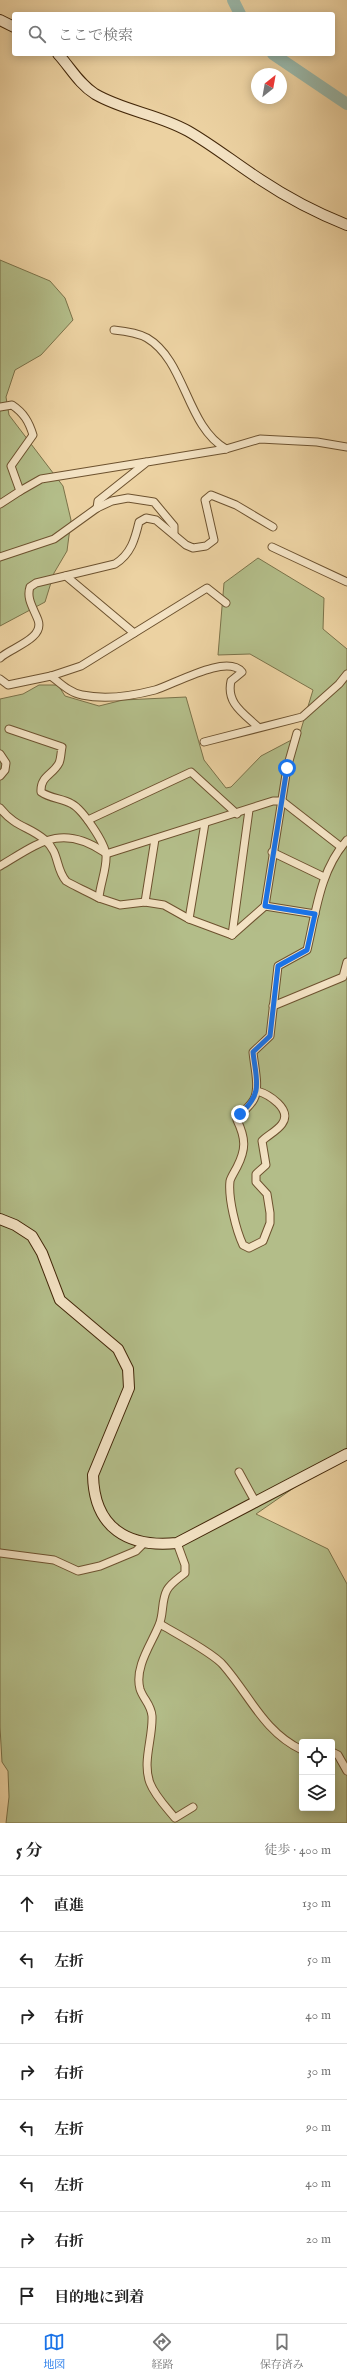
<!DOCTYPE html>
<html lang="ja">
<head>
<meta charset="utf-8">
<style>
  :root { --surface:#fff; --page:#f6f6f6; --text:#222; --muted:#767676; --line:#e0e0e0; --accent:#1a73e8 }
  body { margin:0; font-family:"IM FELL English","Noto Serif JP",serif; background:var(--page); color:var(--text) }
  .controls { position:absolute; right:12px; bottom:12px; display:grid; overflow:hidden; border-radius:4px; box-shadow:0 2px 10px #0003 }
  .controls button { width:36px; height:36px; display:grid; place-items:center; padding:0; border:0; border-bottom:1px solid var(--line); background:var(--surface); color:var(--text); font:20px sans-serif }
  .compass { position:absolute; left:251px; top:68px; width:36px; height:36px; border-radius:50%; background:var(--surface); box-shadow:0 2px 10px #0003; rotate:31deg }
  .stop { position:absolute; width:12px; height:12px; margin:-9px; border:3px solid #1a73e8; border-radius:50%; background:#fff }
  .stop.end { background:#1a73e8; border-color:#fff; box-shadow:0 1px 4px #0008 }
  .list { margin:0; padding:0; list-style:none }
  h2 { display:flex; justify-content:space-between; align-items:center; height:52px; margin:0; padding:0 16px; font-size:17px }
  h2 small { font-size:13px; font-weight:400; color:var(--muted) }
  .list li { display:grid; grid-template-columns:26px 1fr auto; gap:12px; align-items:center; box-sizing:border-box; height:56px; padding:0 16px; border-top:1px solid var(--line) }
  .list b { display:block; font-size:15px; white-space:nowrap }
  .list em { font-size:13px; font-style:normal; color:var(--muted) }
  .icon { flex:none; width:22px; height:22px; fill:none; stroke:currentColor; stroke-width:2; stroke-linecap:round; stroke-linejoin:round }
  .map { position:relative; flex:none; width:347px; height:1823px; overflow:hidden }
  .search { position:absolute; background:var(--surface); box-shadow:0 2px 10px #0003; left:12px; right:12px; top:12px; height:44px; display:flex; align-items:center; gap:10px; box-sizing:border-box; padding:0 14px; border-radius:4px; color:var(--muted); font-size:15px }
  .sheet { height:500px; background:var(--surface) }
  nav { display:flex; justify-content:space-around; align-items:center; box-sizing:border-box; height:56px; border-top:1px solid var(--line); background:var(--surface); font-size:11px; color:var(--muted) }
  nav a { display:grid; justify-items:center; gap:2px }
  nav .on { color:var(--accent) }
  .map>svg:first-child { display:block }
  .green { fill:#b3bd89; stroke:#7b7249; fill-rule:evenodd }
  .lines { fill:none; stroke-linecap:round; stroke-linejoin:round }
  .river { stroke:#99b7a9; stroke-width:12 }
  .street-casing { stroke:#6d522f; stroke-width:9 }
  .secondary-casing { stroke:#432709; stroke-width:12 }
  .street { stroke:#f3e2c3; stroke-width:7 }
  .secondary { stroke:#f3e2c3; stroke-width:10 }
  .route { stroke:#1a73e8; stroke-width:5 }
</style>
</head>
<body>
<div class="map">
<svg width="347" height="1823" viewBox="0 0 347 1823">
  <rect width="100%" height="100%" fill="#ecd2a2"/>
  <filter id="stains"><feTurbulence type="fractalNoise" baseFrequency=".005" numOctaves="4"/><feColorMatrix values="0 0 0 0 .2 0 0 0 0 .09 0 0 0 0 .02 0 0 0 .5 -.17"/></filter>
  <radialGradient id="worn" r=".72"><stop offset=".6" stop-color="#630" stop-opacity="0"/><stop offset="1" stop-color="#630" stop-opacity=".3"/></radialGradient>
  <g class="green">
    <polygon points="0,260 50,281 65,298 73,320 41,355 15,370 6,397 9,415 63,486 71,520 67,551 54,573 45,602 0,626"/>
    <path d="M258,558L324,598L323,629L347,649V1451L256,1514L328,1549L347,1584V1823H6L9,1797L8,1771L2,1762L0,1727V699L23,694L39,685H58L65,696L99,706L123,700L186,697L204,760L226,788L231,787L261,756L299,736L313,690L250,654L218,655L224,583ZM302,1742H332V1808H302Z"/>
  </g>
  <g class="lines">
    <g class="river">
      <polyline points="233,0 240,14"/>
      <polyline points="273,54 347,104"/>
    </g>
    <defs>
      <g id="street">
        <path d="M114,330C124,331 138,333 147,338C186,361 186,426 226,449"/>
        <path d="M0,407L12,405C24,413 29,422 33,435L11,466L20,491L0,504"/>
        <polyline points="20,491 41,479 146,462"/>
        <polyline points="97,508 98,501 147,462 226,449 260,439 317,442 347,447"/>
        <polyline points="272,547 347,582"/>
        <polyline points="0,557 54,539 97,508 112,501 128,498 154,502 174,526 174,534"/>
        <polyline points="66,576 134,633"/>
        <path d="M0,658C10,648 45,639 38,620C34,609 26,599 30,587L36,583L115,564C131,554 135,539 139,522L146,518L156,520L186,545L193,548L206,546L214,540L205,500L211,495L236,505L273,527"/>
        <path d="M51,676C60,683 70,693 82,695C106,700 132,696 155,690C173,685 227,653 242,672L231,681C226,703 243,713 258,727"/>
        <polyline points="0,679 8,685 51,676 81,666 207,588 226,603"/>
        <path d="M9,729L62,747C61,751 61,759 59,763C53,775 40,776 41,792C51,799 62,798 72,804C83,810 105,843 106,855C107,869 100,884 99,898L120,905L145,902L164,905L189,919L232,935"/>
        <polyline points="204,742 302,717 339,684 347,674"/>
        <polyline points="0,754 6,763 5,770 0,776"/>
        <path d="M0,808C16,828 29,826 45,840C60,853 55,868 66,881C70,884 92,894 99,898"/>
        <polyline points="88,820 191,772 237,814"/>
        <polyline points="272,852 324,877"/>
        <polyline points="106,854 273,801 282,801 341,847"/>
        <path d="M0,866C39,843 61,823 104,852"/>
        <polyline points="145,902 155,839"/>
        <polyline points="265,906 315,914"/>
        <polyline points="189,919 205,823"/>
        <polyline points="232,935 265,906 287,768 297,733"/>
        <polyline points="232,935 249,810"/>
        <polyline points="273,1006 343,977 347,962"/>
        <path d="M257,1091C268,1094 293,1109 282,1124C277,1131 268,1135 262,1141L266,1165L256,1174V1182L267,1194L270,1213V1223L263,1241L249,1248L243,1245C236,1230 228,1198 230,1181C231,1177 235,1171 237,1167C246,1149 246,1139 237,1120C241,1112 250,1107 254,1099C260,1087 254,1065 253,1052L270,1036L278,966L307,950C316,912 320,870 347,840"/>
        <polyline points="239,1472 256,1503"/>
        <path d="M177,1543L185,1565V1573C179,1578 171,1583 167,1590C161,1601 164,1614 159,1625C152,1643 134,1667 140,1689C143,1699 151,1704 152,1716C153,1738 142,1762 150,1783C155,1796 166,1807 175,1818L193,1807"/>
        <polyline points="0,1553 54,1560 78,1571 100,1566 136,1551 144,1543"/>
        <path d="M160,1624C175,1633 215,1654 224,1666C250,1696 264,1732 302,1750"/>
        <polyline points="332,1752 338,1755 347,1771"/>
      </g>
      <g id="secondary">
        <polyline points="0,20 14,27"/>
        <path d="M58,54C70,67 79,84 95,94C124,111 158,114 188,131C214,146 236,164 261,180C288,198 317,213 347,225"/>
        <path d="M0,1219L15,1225L32,1236L42,1253L60,1300L118,1349L128,1369L129,1388L93,1475C94,1528 128,1548 177,1543L347,1454"/>
      </g>
    </defs>
    <use href="#street" class="street-casing"/>
    <use href="#secondary" class="secondary-casing"/>
    <use href="#street" class="street"/>
    <use href="#secondary" class="secondary"/>
  </g>
  <g class="lines">
    <path class="route" d="M240,1114C264,1093 256,1080 253,1052L270,1036L278,966L307,950L315,914L265,906L287,768"/>
  </g>
  <rect width="100%" height="100%" filter="url(#stains)"/>
  <rect width="100%" height="100%" fill="url(#worn)"/>
</svg>
<div class="controls">
<button><svg class="icon" aria-label="locate" viewBox="0 0 24 24"><circle cx="12" cy="12" r="6"/><path d="M12 2v4M12 18v4M2 12h4M18 12h4"/></svg></button>
<button><svg class="icon" aria-label="layers" viewBox="0 0 24 24"><path d="M12 4l9 5-9 5-9-5zM3 14l9 5 9-5"/></svg></button>
</div>
<svg class="compass" viewBox="-18 -18 36 36"><path d="M0-13l5 13h-10z" fill="#e53935"/><path d="M0 13l5-13h-10z" fill="#767676"/></svg>
<div class="stop" style="left:287px;top:768px"></div>
<div class="stop end" style="left:240px;top:1114px"></div>
<div class="search"><svg class="icon" aria-label="search" viewBox="0 0 24 24"><circle cx="10" cy="10" r="6"/><path d="M15 15l6 6"/></svg>ここで検索</div>
</div>
<section class="sheet">
<h2>5 分<small>徒歩 · 400 m</small></h2>
<ul class="list">
<li><svg class="icon" aria-label="ahead" viewBox="0 0 24 24"><path d="M12 20V5M6 11l6-6 6 6"/></svg><div><b>直進</b></div><em>130 m</em></li>
<li><svg class="icon" aria-label="left" viewBox="0 0 24 24"><path d="M17 20v-9H6M10 6l-5 5 5 5"/></svg><div><b>左折</b></div><em>50 m</em></li>
<li><svg class="icon" aria-label="right" viewBox="0 0 24 24"><path d="M7 20v-9h11M14 6l5 5-5 5"/></svg><div><b>右折</b></div><em>40 m</em></li>
<li><svg class="icon" aria-label="right" viewBox="0 0 24 24"><path d="M7 20v-9h11M14 6l5 5-5 5"/></svg><div><b>右折</b></div><em>30 m</em></li>
<li><svg class="icon" aria-label="left" viewBox="0 0 24 24"><path d="M17 20v-9H6M10 6l-5 5 5 5"/></svg><div><b>左折</b></div><em>90 m</em></li>
<li><svg class="icon" aria-label="left" viewBox="0 0 24 24"><path d="M17 20v-9H6M10 6l-5 5 5 5"/></svg><div><b>左折</b></div><em>40 m</em></li>
<li><svg class="icon" aria-label="right" viewBox="0 0 24 24"><path d="M7 20v-9h11M14 6l5 5-5 5"/></svg><div><b>右折</b></div><em>20 m</em></li>
<li><svg class="icon" aria-label="arrive" viewBox="0 0 24 24"><path d="M6 21V4h12l-3 4 3 4H6"/></svg><div><b>目的地に到着</b></div></li>
</ul>
</section>
<nav>
<a class="on"><svg class="icon" aria-label="map" viewBox="0 0 24 24"><path d="M3 6l6-2 6 2 6-2v14l-6 2-6-2-6 2zM9 4v14M15 6v14"/></svg>地図</a>
<a><svg class="icon" aria-label="directions" viewBox="0 0 24 24"><path d="M12 3l9 9-9 9-9-9zM9 14v-3h6M13 9l2 2-2 2"/></svg>経路</a>
<a><svg class="icon" aria-label="saved" viewBox="0 0 24 24"><path d="M7 4h10v16l-5-4-5 4z"/></svg>保存済み</a>
</nav>
</body>
</html>
